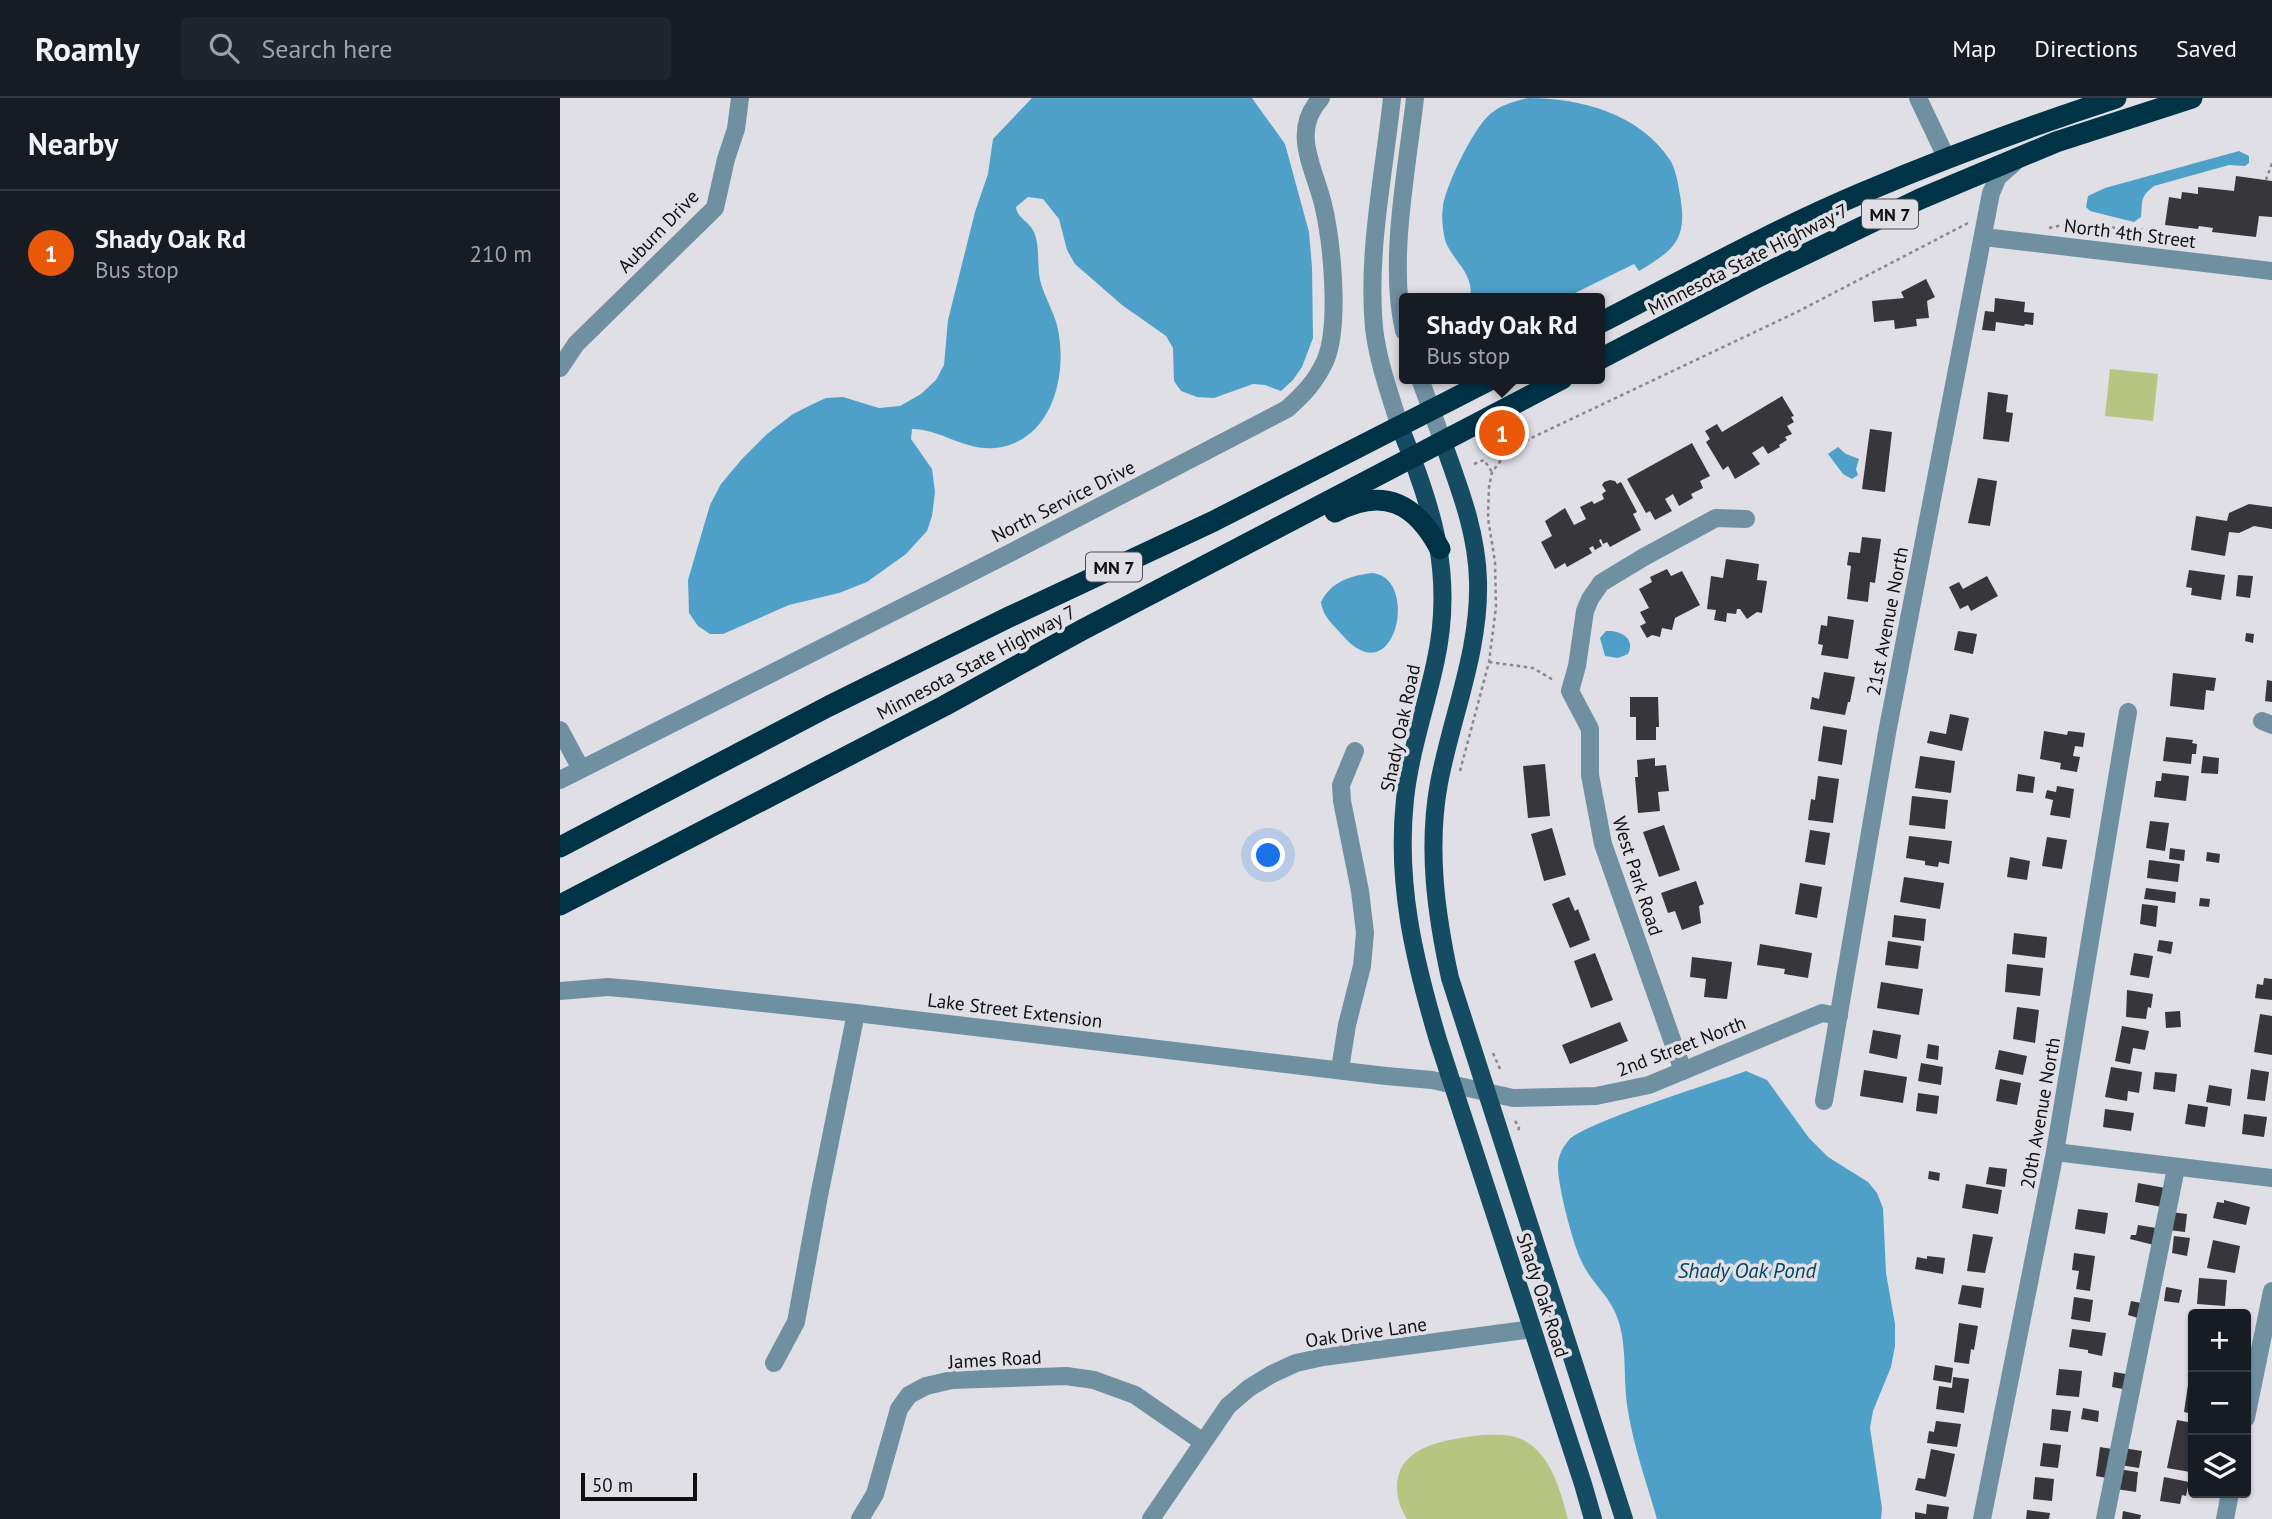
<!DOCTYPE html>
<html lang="en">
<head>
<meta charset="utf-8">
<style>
  :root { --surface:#171b24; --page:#20242c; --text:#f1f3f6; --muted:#9ea1a6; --line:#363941; --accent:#ea580c }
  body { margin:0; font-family:"PT Sans",sans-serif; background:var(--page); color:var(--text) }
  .controls { position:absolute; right:21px; bottom:21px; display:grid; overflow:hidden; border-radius:7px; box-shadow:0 2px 5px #0004 }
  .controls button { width:63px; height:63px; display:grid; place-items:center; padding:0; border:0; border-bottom:2px solid var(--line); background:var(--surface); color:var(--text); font:35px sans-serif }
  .scale { position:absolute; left:21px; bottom:18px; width:116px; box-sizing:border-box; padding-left:7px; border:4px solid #0f0f11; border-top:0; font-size:19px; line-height:24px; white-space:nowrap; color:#0f0f11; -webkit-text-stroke:5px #e0dfe6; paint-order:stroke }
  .you { position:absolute; left:709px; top:758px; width:24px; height:24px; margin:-18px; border:5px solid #fff; border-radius:50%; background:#1a73e8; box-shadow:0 0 0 10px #1a73e833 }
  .badge { display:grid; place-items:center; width:46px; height:46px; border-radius:50%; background:var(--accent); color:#fff; font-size:23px; font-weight:700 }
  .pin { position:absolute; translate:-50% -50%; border:4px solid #fff; box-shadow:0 2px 7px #0006 }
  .popup { position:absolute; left:839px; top:195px; width:206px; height:91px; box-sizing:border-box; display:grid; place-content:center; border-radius:7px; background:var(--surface); filter:drop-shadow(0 2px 5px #0005); font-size:23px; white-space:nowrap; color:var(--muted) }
  .popup b { font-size:26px; color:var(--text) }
  .popup::after { content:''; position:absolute; left:50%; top:100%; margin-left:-14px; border:14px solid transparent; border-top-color:var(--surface) }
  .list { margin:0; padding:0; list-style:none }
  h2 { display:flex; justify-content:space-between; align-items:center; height:91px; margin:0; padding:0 28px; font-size:30px }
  h2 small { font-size:23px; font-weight:400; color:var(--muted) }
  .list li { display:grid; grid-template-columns:46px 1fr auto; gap:21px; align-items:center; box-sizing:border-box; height:126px; padding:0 28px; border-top:2px solid var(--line) }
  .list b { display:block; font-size:26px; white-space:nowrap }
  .list p { margin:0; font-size:23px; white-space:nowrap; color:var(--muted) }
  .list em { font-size:23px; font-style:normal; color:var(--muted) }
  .icon { flex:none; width:38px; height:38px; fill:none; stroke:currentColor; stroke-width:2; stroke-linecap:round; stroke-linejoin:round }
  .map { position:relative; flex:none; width:1712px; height:1421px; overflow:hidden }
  header { display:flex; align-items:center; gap:42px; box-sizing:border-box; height:98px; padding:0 35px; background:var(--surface); border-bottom:2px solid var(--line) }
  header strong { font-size:33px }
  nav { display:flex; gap:38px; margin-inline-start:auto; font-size:24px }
  .search { width:490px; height:63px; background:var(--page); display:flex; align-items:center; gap:18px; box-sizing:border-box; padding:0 24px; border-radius:7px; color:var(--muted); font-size:26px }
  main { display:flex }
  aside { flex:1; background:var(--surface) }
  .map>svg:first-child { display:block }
  .green { fill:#b6c581 }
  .water { fill:#4fa0c9 }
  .building { fill:#36363b }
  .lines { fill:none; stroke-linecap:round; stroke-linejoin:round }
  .path { stroke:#88878c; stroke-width:2.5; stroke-dasharray:3.5 3.5; stroke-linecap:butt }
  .minor { stroke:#6f90a1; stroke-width:18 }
  .major { stroke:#164c63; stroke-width:18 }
  .highway { stroke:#013347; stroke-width:21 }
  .labels { text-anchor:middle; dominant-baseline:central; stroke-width:7; stroke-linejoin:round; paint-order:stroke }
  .shield { fill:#e0dfe6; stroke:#4e4d51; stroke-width:2 }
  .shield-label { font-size:18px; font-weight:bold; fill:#0f0f11 }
  .street-label { font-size:19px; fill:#0f0f11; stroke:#e0dfe6 }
  .water-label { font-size:21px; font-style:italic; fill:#004562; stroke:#e0dfe6 }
</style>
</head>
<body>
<header>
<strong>Roamly</strong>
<div class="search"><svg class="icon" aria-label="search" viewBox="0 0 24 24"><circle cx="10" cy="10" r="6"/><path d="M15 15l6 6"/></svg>Search here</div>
<nav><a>Map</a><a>Directions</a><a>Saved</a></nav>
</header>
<main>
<aside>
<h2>Nearby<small></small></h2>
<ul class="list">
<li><span class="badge">1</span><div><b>Shady Oak Rd</b><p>Bus stop</p></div><em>210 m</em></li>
</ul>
</aside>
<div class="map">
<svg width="1712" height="1421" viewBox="0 0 1712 1421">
  <rect width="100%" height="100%" fill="#e0dfe6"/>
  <g class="green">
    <polygon points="1550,271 1598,276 1593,323 1545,318"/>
    <path d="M922,1337C932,1337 945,1336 955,1339C989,1348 1000,1391 1008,1421H847C839,1409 835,1394 838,1379C846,1345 893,1341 922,1337Z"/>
  </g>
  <g class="water">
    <path d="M472,0H692L725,46L749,134L752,169L753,240L742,269L733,282L721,293L705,287L693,286L654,300L637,299L621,293L614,283L613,250L606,238L562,207L515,166L507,152L499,121L483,101L468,99L456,109C457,120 470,124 474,134C480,148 477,167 480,182C484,198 493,212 497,227C509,276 492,344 435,350C405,353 380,331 352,331L351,341L372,371L375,394L372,418L367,433L346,456L307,484L279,495L229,507L163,536H150L138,528L129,515L128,482L150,407L161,386L182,361L207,336L233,316L253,306L266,300L283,299L319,310L340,308L361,296L376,282L384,267L388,222L415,114L428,76L433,41Z"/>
    <path d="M968,0C1020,0 1079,15 1110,62C1116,71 1118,86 1120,97C1128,142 1114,152 1079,173L1074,166L1005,200H910C915,175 892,163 885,142C883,132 881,120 883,109C885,89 916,24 933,14C943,6 956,3 968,0Z"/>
    <path d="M1679,53L1689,58V65L1685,68L1669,67L1594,88C1579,100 1583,102 1581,119L1574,124L1530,113L1526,109L1528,98L1545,90Z"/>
    <polygon points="1278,349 1286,356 1299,361 1296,371 1298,377 1292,381 1283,376 1268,356"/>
    <path d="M812,475C860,479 836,595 785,540C775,528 763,520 761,504C772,483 790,478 812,475Z"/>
    <path d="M1046,533C1060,532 1076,540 1068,556L1058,560L1045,558L1040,540Z"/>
    <path d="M1186,973L1207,982L1249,1040L1268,1059L1308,1084L1317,1095L1323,1110L1326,1175L1335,1226V1248L1331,1269L1313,1313L1310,1330L1322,1410L1321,1421H1097C1087,1386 1074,1350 1068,1313C1063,1285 1067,1256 1060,1228C1052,1197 1031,1187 1020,1160C1012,1142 997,1085 998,1067C998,1058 1003,1049 1008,1043C1022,1025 1157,984 1186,973Z"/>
  </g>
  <g class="building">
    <polygon points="1676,78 1712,83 1712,119 1699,118 1696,139 1652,134 1653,130 1639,128 1638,131 1605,127 1609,99 1621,101 1622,94 1638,96 1638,89 1674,93"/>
    <polygon points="1366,181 1375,199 1367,203 1369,220 1356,221 1357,228 1335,231 1334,222 1314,224 1312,203 1344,200 1341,194"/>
    <polygon points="1435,200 1465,204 1464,214 1474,215 1473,227 1465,226 1464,228 1436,224 1435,233 1422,232 1425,213 1434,214"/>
    <polygon points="1428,294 1448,297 1446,314 1453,315 1449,344 1423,341"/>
    <polygon points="1222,298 1234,318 1231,319 1234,324 1227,328 1232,336 1225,339 1227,342 1219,347 1220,349 1208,356 1203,348 1192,355 1200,366 1175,381 1168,368 1163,372 1146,344 1150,341 1145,333 1157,326 1162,334"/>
    <polygon points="1310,331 1332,334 1325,394 1302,391"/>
    <polygon points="1132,345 1150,378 1140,383 1143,390 1131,396 1133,400 1119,408 1113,396 1105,401 1112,413 1095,422 1090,413 1086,415 1067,381"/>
    <polygon points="1418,380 1437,383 1430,428 1408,425"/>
    <polygon points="1050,382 1055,383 1057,386 1061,384 1077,414 1073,416 1081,432 1050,449 1047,444 1043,446 1041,441 1039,442 1042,448 1035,452 1033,448 1029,450 1032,455 1007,469 1005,465 995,471 981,444 992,438 985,423 1005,410 1014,427 1026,421 1020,409 1032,403 1034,406 1044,401 1042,396 1046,393 1042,387 1044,384"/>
    <polygon points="1689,406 1712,409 1712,431 1694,428 1679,435 1669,434 1665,458 1631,452 1636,418 1667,423 1669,415"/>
    <polygon points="1302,439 1321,441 1315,485 1310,484 1308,504 1287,501 1291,468 1287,467 1289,454 1300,455"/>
    <polygon points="1166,461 1199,466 1197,482 1207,483 1202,515 1197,514 1187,521 1180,511 1177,511 1176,516 1167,515 1166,524 1154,522 1156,512 1147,511 1151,478 1163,480"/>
    <polygon points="1107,471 1111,478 1122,473 1140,507 1115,520 1112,532 1102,530 1100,539 1092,537 1087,540 1080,528 1086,525 1080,514 1089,510 1079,491 1092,484 1090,479"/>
    <polygon points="1629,472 1665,477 1661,502 1631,497 1632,490 1626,489"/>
    <polygon points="1678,477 1693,478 1690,500 1676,498"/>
    <polygon points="1427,478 1438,498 1411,513 1408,507 1400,511 1389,489 1399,484 1403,491"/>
    <polygon points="1268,518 1294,522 1288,561 1261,557 1263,547 1258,546 1261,527 1267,528"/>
    <polygon points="1398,533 1417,536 1413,556 1394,552"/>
    <polygon points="1686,535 1694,536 1693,545 1685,543"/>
    <polygon points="1264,574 1295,579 1290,604 1288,604 1285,617 1250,611 1252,599 1259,601"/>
    <polygon points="1613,575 1656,580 1654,593 1646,592 1644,612 1610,608"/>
    <polygon points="1707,582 1712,583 1712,604 1705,603"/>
    <polygon points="1070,599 1098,599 1099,629 1096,629 1096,642 1076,642 1076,619 1070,619"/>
    <polygon points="1390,616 1409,620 1402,653 1367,645 1370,633 1386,636"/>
    <polygon points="1263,628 1287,632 1282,667 1258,663"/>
    <polygon points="1484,633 1507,637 1508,633 1525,635 1523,649 1515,648 1513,658 1520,659 1517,674 1500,671 1501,665 1480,661"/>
    <polygon points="1606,639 1633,642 1632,645 1637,646 1636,656 1632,656 1631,666 1603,663"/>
    <polygon points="1360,658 1395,663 1391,695 1355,690"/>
    <polygon points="1643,658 1659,660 1658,676 1641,675"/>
    <polygon points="1095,660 1095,668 1106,667 1109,693 1098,694 1100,713 1078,715 1075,679 1078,679 1077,662"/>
    <polygon points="985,666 990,718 968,720 963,668"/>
    <polygon points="1602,675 1629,678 1626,703 1594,699 1596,683 1601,683"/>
    <polygon points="1458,676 1475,679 1473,695 1456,693"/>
    <polygon points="1258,678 1279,681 1273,725 1248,722 1251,701 1255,702"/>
    <polygon points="1497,688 1514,691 1510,720 1490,717 1493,702 1485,700 1487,692 1496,694"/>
    <polygon points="1352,698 1388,702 1385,731 1349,727"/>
    <polygon points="1590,723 1609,725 1605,753 1586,750"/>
    <polygon points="1104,727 1120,772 1099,779 1083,734"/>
    <polygon points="992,730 1006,777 984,783 971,736"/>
    <polygon points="1250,732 1270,735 1265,767 1245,764"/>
    <polygon points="1349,738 1392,743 1389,766 1379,764 1378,769 1365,767 1365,763 1346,760"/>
    <polygon points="1487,739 1507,742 1502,771 1482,768"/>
    <polygon points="1610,750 1625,752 1624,763 1609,761"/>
    <polygon points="1647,754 1660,756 1659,765 1646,763"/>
    <polygon points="1450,759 1470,763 1467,782 1447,779"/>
    <polygon points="1589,762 1620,766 1618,784 1587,780"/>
    <polygon points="1344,779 1384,785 1380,811 1340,804"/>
    <polygon points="1136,783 1144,806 1139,808 1141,825 1122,832 1115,813 1108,815 1101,795"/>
    <polygon points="1240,785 1262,789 1257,820 1235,816"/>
    <polygon points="1586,790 1616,794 1615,805 1584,801"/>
    <polygon points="1009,799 1015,813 1018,811 1030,842 1010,850 992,806"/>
    <polygon points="1640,800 1650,801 1649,809 1639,808"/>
    <polygon points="1582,806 1598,808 1596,829 1580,826"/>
    <polygon points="1334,817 1366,821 1364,843 1332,839"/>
    <polygon points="1454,835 1487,839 1485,860 1452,856"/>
    <polygon points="1599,842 1613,844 1611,856 1597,853"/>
    <polygon points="1328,843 1361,848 1358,871 1325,867"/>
    <polygon points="1200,846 1252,855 1248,880 1224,876 1225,871 1197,867"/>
    <polygon points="1035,855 1053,902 1031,910 1014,863"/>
    <polygon points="1574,855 1593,858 1589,880 1570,877"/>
    <polygon points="1132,859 1172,864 1167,901 1144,899 1146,881 1130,879"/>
    <polygon points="1447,866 1483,870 1480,898 1445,894"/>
    <polygon points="1704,880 1712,881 1712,902 1695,900 1697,886 1703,887"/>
    <polygon points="1321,884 1363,891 1359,917 1317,910"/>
    <polygon points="1567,892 1593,896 1591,910 1588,909 1586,921 1566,919"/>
    <polygon points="1457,909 1479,912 1475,945 1453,941"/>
    <polygon points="1620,913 1621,929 1606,930 1605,914"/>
    <polygon points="1700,916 1712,918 1712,957 1694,954"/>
    <polygon points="1060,924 1068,943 1010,966 1002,947"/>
    <polygon points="1562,928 1589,933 1585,952 1573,950 1570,966 1555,963"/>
    <polygon points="1313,932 1341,937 1337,961 1309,955"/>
    <polygon points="1368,946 1379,948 1378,962 1366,960"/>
    <polygon points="1439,952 1467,958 1463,977 1435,971"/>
    <polygon points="1361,965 1383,969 1381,987 1358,983"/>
    <polygon points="1551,969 1582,974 1579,995 1568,993 1567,1003 1545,999"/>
    <polygon points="1691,971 1709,974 1705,1003 1687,1001"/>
    <polygon points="1304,972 1347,979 1343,1005 1300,998"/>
    <polygon points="1595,974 1617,976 1615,994 1593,991"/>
    <polygon points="1440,981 1461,985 1457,1007 1436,1003"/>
    <polygon points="1649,987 1672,991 1670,1008 1646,1004"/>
    <polygon points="1358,995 1379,998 1377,1016 1356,1013"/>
    <polygon points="1628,1006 1648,1009 1645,1029 1625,1026"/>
    <polygon points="1545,1011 1574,1015 1571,1033 1543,1029"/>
    <polygon points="1684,1016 1707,1019 1704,1039 1682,1036"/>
    <polygon points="1429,1069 1447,1071 1445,1089 1426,1086"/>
    <polygon points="1369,1073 1380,1075 1379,1083 1368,1081"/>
    <polygon points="1578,1085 1605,1090 1602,1109 1575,1104"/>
    <polygon points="1406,1086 1442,1092 1438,1116 1402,1110"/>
    <polygon points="1664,1102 1690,1109 1686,1127 1653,1120 1657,1104 1664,1105"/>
    <polygon points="1518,1111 1548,1115 1545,1136 1515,1131"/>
    <polygon points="1611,1114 1627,1116 1625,1134 1609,1132"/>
    <polygon points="1578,1127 1596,1130 1594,1147 1570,1141 1571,1137 1576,1137"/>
    <polygon points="1413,1136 1433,1139 1425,1175 1407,1173"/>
    <polygon points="1614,1138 1630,1140 1627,1158 1612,1155"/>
    <polygon points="1653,1142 1680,1148 1675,1175 1647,1170"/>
    <polygon points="1514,1155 1535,1158 1530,1193 1516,1191 1519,1173 1512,1172"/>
    <polygon points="1367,1158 1385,1160 1383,1176 1355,1171 1357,1159 1367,1161"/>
    <polygon points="1639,1180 1667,1182 1665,1208 1637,1206"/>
    <polygon points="1402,1187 1424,1190 1421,1210 1398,1206"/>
    <polygon points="1606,1189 1622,1192 1619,1205 1604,1203"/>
    <polygon points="1514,1199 1533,1202 1530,1224 1511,1221"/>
    <polygon points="1571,1203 1581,1205 1578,1220 1568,1217"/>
    <polygon points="1399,1225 1418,1228 1414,1252 1411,1251 1409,1266 1394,1264"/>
    <polygon points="1512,1231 1546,1235 1542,1258 1528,1255 1528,1252 1509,1249"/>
    <polygon points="1375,1267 1393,1270 1391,1285 1373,1282"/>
    <polygon points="1499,1271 1522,1273 1519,1299 1496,1297"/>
    <polygon points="1554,1274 1566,1276 1563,1291 1552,1289"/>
    <polygon points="1393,1279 1409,1281 1404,1315 1376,1311 1379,1288 1392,1290"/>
    <polygon points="1628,1287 1633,1287 1633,1316 1624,1314"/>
    <polygon points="1523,1310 1539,1313 1538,1324 1521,1321"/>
    <polygon points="1492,1311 1511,1313 1508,1334 1490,1332"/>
    <polygon points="1617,1322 1633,1325 1633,1356 1630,1374 1607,1370"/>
    <polygon points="1376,1323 1401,1326 1397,1349 1367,1345 1369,1333 1374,1334"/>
    <polygon points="1483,1345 1501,1347 1498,1370 1480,1368"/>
    <polygon points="1540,1349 1552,1351 1547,1380 1536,1378"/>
    <polygon points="1563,1350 1582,1353 1579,1370 1560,1367"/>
    <polygon points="1371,1351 1395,1356 1386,1399 1355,1392 1358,1380 1365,1381"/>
    <polygon points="1558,1371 1578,1374 1576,1394 1556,1391"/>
    <polygon points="1475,1379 1494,1381 1492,1403 1473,1401"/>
    <polygon points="1604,1379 1629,1384 1626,1398 1622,1397 1620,1406 1600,1403"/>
    <polygon points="1367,1406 1389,1409 1387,1421 1355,1421 1355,1414 1366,1416"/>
    <polygon points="1467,1412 1490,1415 1489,1421 1466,1421"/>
    <polygon points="1563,1413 1581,1417 1580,1421 1562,1421"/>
  </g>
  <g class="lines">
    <g class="path">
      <polyline points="1706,82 1712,65"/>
      <polyline points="1489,130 1508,126 1585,132 1600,131 1616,145"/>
      <polyline points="914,366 924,362 932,374"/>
      <polyline points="929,564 973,570 995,583"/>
      <polyline points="900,673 929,564 936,509 935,464 928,420 929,389 932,374 942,361 967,342 1237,214 1408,125"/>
      <polyline points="933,955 940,971"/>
      <polyline points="955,1023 959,1029 958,1034"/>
    </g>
    <g class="minor">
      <path d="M832,0C824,76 807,154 814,230C818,264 830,297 840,329"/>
      <polyline points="1358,0 1387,61"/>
      <polyline points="1424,139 1712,173"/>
      <path d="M844,233C828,163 847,72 855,0"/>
      <polyline points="0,270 16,246 155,110 166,61 176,31 180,0"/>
      <polyline points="860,281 883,344"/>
      <polyline points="1702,623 1712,627"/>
      <polyline points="0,632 21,671"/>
      <path d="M0,682L452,454L727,311C744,296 757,282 766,261C780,225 772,144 763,106C754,69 730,33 761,0"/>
      <polyline points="0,893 48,889 82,892 296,915 826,978 872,982 953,1000 1036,998 1089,987 1262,915 1279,918"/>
      <polyline points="780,971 787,927 802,868 805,835 800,793 782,703 781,687 795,653"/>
      <polyline points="1123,973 1043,746 1030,677 1030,631 1010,593 1017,568 1025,513 1030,501 1041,485 1084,459 1156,420 1186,421"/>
      <polyline points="1264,1003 1327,635 1431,95 1438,79 1454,65"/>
      <polyline points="1495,1054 1712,1080"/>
      <polyline points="214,1265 236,1224 259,1098 296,915"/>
      <polyline points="1686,1320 1712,1193"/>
      <polyline points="300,1421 315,1396 339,1311 349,1297 366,1288 392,1282 506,1278 534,1282 575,1297 643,1344"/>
      <polyline points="591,1421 668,1308 689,1290 712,1276 736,1265 763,1259 972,1231"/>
      <polyline points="1422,1421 1495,1054 1568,614"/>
      <polyline points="1545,1421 1616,1070"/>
      <polyline points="1665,1421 1670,1395"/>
    </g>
    <g class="major">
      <path d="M840,329C873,410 895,478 875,566C865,612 850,655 845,701C836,786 854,861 878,942L1023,1386L1033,1421"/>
      <path d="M883,344C899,389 917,434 918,483C920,553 892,617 879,685C867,750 876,816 890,880L1064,1421"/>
    </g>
    <g class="highway">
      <path d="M1040,225C1126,181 1212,133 1302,95C1385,60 1470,28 1556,0"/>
      <polyline points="1040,261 1196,180 1360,101 1496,44 1632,0"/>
      <path d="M775,414C823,389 855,404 880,451"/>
      <polyline points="0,749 269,608 447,520 654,423 932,281"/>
      <polyline points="0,807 384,608 522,532 1002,281"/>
    </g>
  </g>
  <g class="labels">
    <g class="shield">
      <rect x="1302" y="101.5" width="56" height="29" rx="5"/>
      <rect x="526" y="454.5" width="56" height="29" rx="5"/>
    </g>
    <g class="shield-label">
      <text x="1330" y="116">MN 7</text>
      <text x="554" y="469">MN 7</text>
    </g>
    <g class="street-label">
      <text transform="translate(98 133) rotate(-46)">Auburn Drive</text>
      <text transform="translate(1570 135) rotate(7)">North 4th Street</text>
      <text transform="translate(1188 161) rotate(-27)">Minnesota State Highway 7</text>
      <text transform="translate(503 403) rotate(-27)">North Service Drive</text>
      <text transform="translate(1327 523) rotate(-79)">21st Avenue North</text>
      <text transform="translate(416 564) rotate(-28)">Minnesota State Highway 7</text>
      <text transform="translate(840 630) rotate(-78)">Shady Oak Road</text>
      <text transform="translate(1078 778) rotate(72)">West Park Road</text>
      <text transform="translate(455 912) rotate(7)">Lake Street Extension</text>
      <text transform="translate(1121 948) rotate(-21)">2nd Street North</text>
      <text transform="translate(1480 1015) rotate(-80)">20th Avenue North</text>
      <text transform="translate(983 1197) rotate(72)">Shady Oak Road</text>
      <text transform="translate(806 1234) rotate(-8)">Oak Drive Lane</text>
      <text transform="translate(435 1261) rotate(-3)">James Road</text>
    </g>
    <g class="water-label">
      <text x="1187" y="1172">Shady Oak Pond</text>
    </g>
  </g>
</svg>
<div class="controls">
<button>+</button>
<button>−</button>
<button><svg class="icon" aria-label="layers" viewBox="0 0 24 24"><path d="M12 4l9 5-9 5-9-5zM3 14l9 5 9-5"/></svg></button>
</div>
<div class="scale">50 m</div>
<div class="you"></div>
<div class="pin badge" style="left:942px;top:335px">1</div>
<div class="popup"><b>Shady Oak Rd</b>Bus stop</div>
</div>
</main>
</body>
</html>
